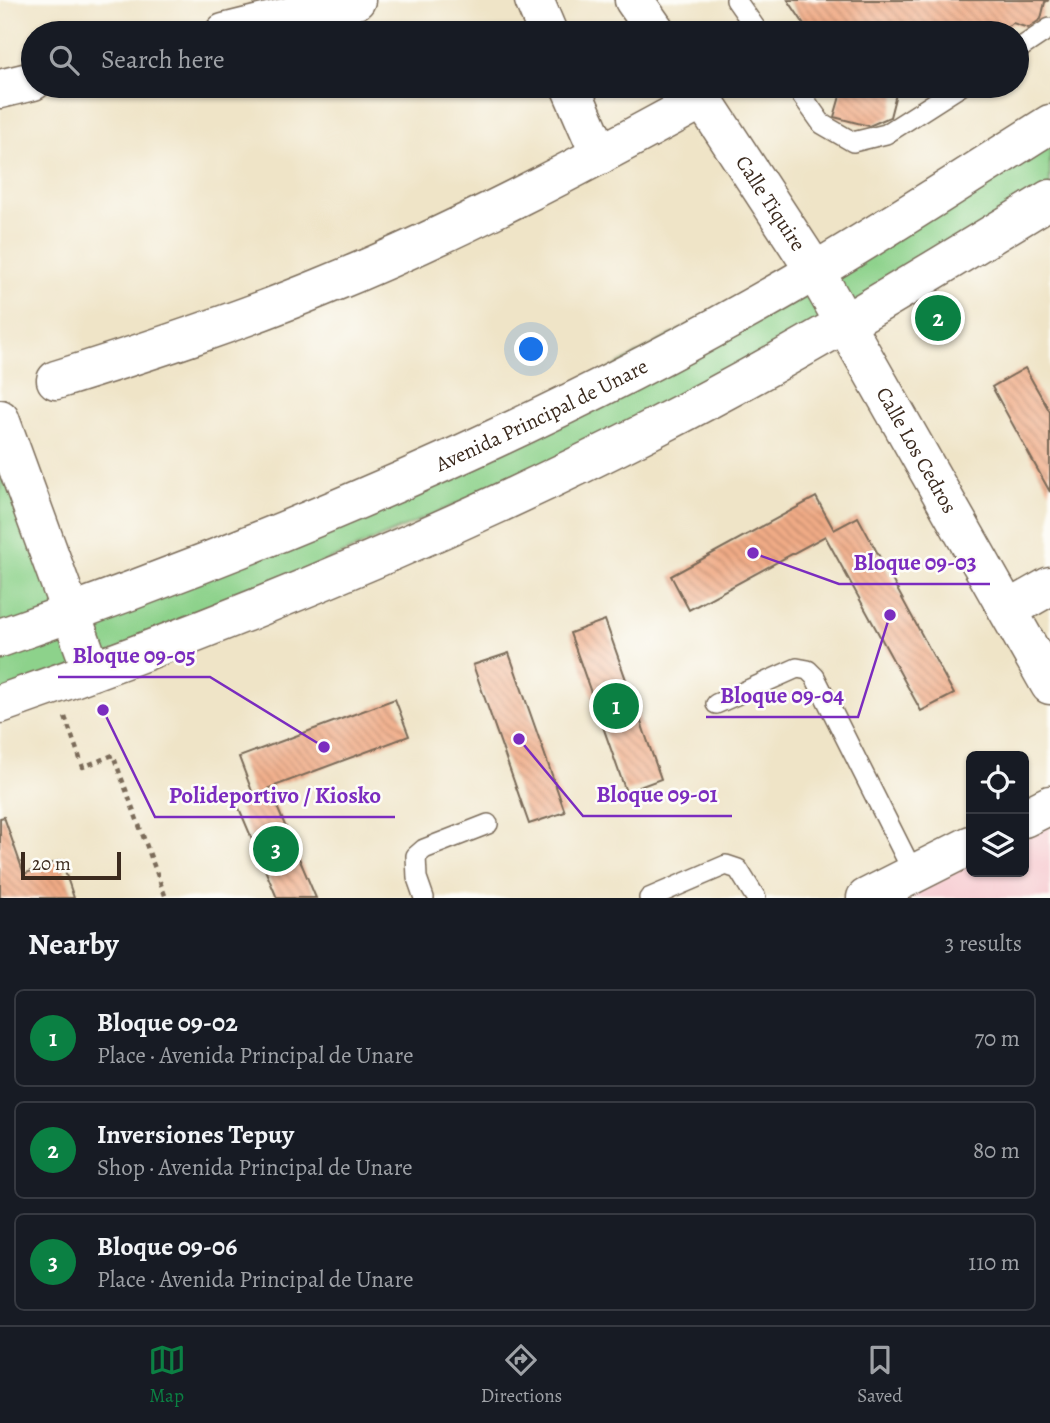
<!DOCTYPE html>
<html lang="en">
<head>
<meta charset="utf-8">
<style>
  :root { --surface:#171b24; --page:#242831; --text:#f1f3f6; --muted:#9ea1a6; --line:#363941; --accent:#0b8043 }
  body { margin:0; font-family:Alegreya,serif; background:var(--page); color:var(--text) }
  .controls { position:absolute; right:21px; bottom:21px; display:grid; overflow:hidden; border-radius:10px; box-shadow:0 2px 5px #0004 }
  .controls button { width:63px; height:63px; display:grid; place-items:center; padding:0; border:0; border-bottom:2px solid var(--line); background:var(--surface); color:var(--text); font:35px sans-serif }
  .scale { position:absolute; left:21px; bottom:18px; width:100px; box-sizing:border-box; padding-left:7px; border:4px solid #3b2a1e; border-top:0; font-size:19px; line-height:24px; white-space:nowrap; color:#3b2a1e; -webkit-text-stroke:5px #fdfcf7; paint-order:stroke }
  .you { position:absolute; left:532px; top:350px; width:24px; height:24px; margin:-18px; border:5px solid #fff; border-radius:50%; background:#1a73e8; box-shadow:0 0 0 10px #1a73e833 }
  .badge { display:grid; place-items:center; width:46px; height:46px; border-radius:50%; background:var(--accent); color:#fff; font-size:23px; font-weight:700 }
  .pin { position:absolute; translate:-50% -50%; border:4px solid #fff; box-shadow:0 2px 7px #0006 }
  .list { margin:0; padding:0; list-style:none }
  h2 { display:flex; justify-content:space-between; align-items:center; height:91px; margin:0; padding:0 28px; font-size:30px }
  h2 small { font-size:23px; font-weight:400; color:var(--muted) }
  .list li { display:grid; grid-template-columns:46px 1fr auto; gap:21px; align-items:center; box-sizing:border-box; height:98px; margin:0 14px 14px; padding:0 14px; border:2px solid var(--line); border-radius:10px }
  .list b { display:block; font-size:26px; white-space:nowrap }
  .list p { margin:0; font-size:23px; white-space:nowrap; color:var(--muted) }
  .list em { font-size:23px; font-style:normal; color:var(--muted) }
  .icon { flex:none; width:38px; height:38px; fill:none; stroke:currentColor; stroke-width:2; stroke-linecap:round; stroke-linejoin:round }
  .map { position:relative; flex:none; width:1050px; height:898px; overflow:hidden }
  .search { position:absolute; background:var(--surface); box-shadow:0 2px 5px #0004; left:21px; right:21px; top:21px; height:77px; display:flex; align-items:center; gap:18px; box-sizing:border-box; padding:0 24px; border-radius:38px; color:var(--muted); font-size:26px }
  .sheet { height:427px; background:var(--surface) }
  nav { display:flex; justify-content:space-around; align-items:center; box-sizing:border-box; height:98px; border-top:2px solid var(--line); background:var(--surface); font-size:19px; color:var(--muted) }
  nav a { display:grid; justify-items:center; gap:4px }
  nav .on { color:var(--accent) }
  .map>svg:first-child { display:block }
  .built { fill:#f7cfd4 }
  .green { fill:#8dd28b; stroke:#647e54; stroke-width:2 }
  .building { fill:url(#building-back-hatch) }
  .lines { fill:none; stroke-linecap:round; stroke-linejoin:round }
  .service-casing { stroke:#7a6b59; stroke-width:22 }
  .minor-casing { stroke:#7a6b59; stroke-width:41 }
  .tertiary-casing { stroke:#7a6b59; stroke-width:41 }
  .path { stroke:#7a6b59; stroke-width:4.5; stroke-dasharray:5 5; stroke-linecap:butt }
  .service { stroke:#fff; stroke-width:19 }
  .minor { stroke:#fff; stroke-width:38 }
  .tertiary { stroke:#fff; stroke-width:38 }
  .labels { text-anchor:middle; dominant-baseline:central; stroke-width:5; stroke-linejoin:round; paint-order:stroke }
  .street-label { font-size:21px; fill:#3b2a1e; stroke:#fdfcf7 }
  .leader { fill:none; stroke:#7b2cbf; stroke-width:2.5 }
  .callout-dot { fill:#7b2cbf; stroke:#fdfcf7; stroke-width:2.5 }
  .callout-label { font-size:23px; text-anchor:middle; font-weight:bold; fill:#7b2cbf; stroke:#fdfcf7; stroke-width:5; stroke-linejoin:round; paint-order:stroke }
</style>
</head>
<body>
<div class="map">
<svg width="1050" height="898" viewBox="0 0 1050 898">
  <defs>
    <pattern id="building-back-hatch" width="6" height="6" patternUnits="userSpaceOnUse" patternTransform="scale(1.75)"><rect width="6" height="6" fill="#f0ab86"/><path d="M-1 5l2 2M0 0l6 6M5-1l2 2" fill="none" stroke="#c48b6d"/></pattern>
  </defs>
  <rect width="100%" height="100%" fill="#fdfcf7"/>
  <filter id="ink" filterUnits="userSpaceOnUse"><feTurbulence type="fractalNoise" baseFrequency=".0143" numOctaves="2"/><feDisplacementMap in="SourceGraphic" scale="14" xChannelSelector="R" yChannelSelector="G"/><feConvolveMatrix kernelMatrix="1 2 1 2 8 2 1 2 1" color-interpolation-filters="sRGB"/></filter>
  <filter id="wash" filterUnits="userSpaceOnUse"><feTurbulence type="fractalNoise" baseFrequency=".00686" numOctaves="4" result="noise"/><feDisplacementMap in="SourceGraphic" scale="28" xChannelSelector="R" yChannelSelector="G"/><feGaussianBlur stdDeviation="1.57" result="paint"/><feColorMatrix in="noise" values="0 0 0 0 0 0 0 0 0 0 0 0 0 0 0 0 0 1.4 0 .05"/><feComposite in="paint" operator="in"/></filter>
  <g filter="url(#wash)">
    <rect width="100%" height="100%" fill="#efe4c7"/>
    <polygon class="built" points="1050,805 1050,898 866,898 971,845 971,872 1024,872 1024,818"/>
    <polygon class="green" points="1050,124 1050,199 761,371 0,704 0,419 70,613 459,453"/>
    <g id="blocks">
      <g class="building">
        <polygon points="788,0 1049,0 1045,2 1041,19 1028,28 1013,23 995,33 810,33"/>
        <polygon points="843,86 898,86 890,117 869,126 834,117"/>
        <polygon points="1025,368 1050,412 1050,492 992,387"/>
        <polygon points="816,497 834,530 858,517 954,694 921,711 825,536 689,610 671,576"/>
        <polygon points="605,620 661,779 626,792 570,633"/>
        <polygon points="509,653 565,812 529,824 473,665"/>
        <polygon points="395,699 409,736 269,788 316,898 277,898 236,801 253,794 239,757"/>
        <polygon points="4,817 24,874 61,860 74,898 0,898 0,818"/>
      </g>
    </g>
  </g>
  <g filter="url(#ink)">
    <use href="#blocks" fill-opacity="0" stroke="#7a6b59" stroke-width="2"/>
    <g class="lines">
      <defs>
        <g id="service">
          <polyline points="736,0 759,33"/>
          <polyline points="1017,50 1050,28"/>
          <polyline points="795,86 822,124 853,142 886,134 961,86"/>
          <polyline points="716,704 797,668 808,670 815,677 914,874"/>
          <polyline points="424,898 417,878 416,856 424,849 488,824"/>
          <polyline points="649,898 726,865 738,869 756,898"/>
        </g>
        <g id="minor">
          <polyline points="534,0 548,33"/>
          <polyline points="634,0 657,33"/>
          <polyline points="224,33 356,0"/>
          <polyline points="570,86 600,155"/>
          <path id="s1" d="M694,86L815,271L1050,685"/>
          <polyline points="0,89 33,81"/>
          <path d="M56,380C146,352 235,323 322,287C453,234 579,167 703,99"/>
          <polyline points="0,419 92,671"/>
          <polyline points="1008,610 1050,586"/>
          <polyline points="1024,818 1050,805"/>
          <polyline points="866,898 971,845"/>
        </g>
        <g id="tertiary">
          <path id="s2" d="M0,638C278,541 561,421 815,271C895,224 972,173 1050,124"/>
          <path d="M0,704C224,626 442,536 654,428C790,359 920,279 1050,199"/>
        </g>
      </defs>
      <use href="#service" class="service-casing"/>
      <use href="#minor" class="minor-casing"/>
      <use href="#tertiary" class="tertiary-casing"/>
      <polyline class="path" points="65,717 83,767 113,755 166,898"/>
      <use href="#service" class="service"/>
      <use href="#minor" class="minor"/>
      <use href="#tertiary" class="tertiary"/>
    </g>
  </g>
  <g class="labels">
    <g class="street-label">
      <text stroke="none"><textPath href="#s1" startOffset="140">Calle Tiquire</textPath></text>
      <text stroke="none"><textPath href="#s2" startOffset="586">Avenida Principal de Unare</textPath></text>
      <text stroke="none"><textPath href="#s1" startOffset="427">Calle Los Cedros</textPath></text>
    </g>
  </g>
  <path class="leader" d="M753 553L839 584H990M324 747L210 677H58M890 615L858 717H706M519 739L583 816H732M103 710L155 817H395"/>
  <g class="callout-dot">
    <circle cx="753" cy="553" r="7"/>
    <circle cx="324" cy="747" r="7"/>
    <circle cx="890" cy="615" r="7"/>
    <circle cx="519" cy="739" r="7"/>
    <circle cx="103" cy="710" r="7"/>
  </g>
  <g class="callout-label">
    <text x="915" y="570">Bloque 09-03</text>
    <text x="134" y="663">Bloque 09-05</text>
    <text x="782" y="703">Bloque 09-04</text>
    <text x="657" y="802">Bloque 09-01</text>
    <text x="275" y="803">Polideportivo / Kiosko</text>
  </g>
</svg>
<div class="controls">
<button><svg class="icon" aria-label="locate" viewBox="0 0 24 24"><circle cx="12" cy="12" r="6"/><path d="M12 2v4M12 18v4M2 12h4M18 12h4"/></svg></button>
<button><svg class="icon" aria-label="layers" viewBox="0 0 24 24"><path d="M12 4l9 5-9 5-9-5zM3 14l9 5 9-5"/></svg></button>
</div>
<div class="scale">20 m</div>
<div class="you"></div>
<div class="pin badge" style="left:616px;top:706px">1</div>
<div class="pin badge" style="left:938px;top:318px">2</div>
<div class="pin badge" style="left:276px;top:849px">3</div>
<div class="search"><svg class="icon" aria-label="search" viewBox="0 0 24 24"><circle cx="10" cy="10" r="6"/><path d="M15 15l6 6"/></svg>Search here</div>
</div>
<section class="sheet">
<h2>Nearby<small>3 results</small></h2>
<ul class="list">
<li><span class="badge">1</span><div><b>Bloque 09-02</b><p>Place · Avenida Principal de Unare</p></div><em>70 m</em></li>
<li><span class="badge">2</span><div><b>Inversiones Tepuy</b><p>Shop · Avenida Principal de Unare</p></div><em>80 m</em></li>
<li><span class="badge">3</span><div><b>Bloque 09-06</b><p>Place · Avenida Principal de Unare</p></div><em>110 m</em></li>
</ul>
</section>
<nav>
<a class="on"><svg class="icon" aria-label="map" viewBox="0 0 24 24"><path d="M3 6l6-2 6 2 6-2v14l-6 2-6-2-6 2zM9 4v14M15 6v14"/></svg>Map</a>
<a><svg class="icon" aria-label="directions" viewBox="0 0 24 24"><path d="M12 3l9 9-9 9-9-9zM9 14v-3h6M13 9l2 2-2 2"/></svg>Directions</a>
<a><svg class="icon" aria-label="saved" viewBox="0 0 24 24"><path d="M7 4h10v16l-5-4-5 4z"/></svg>Saved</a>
</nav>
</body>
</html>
